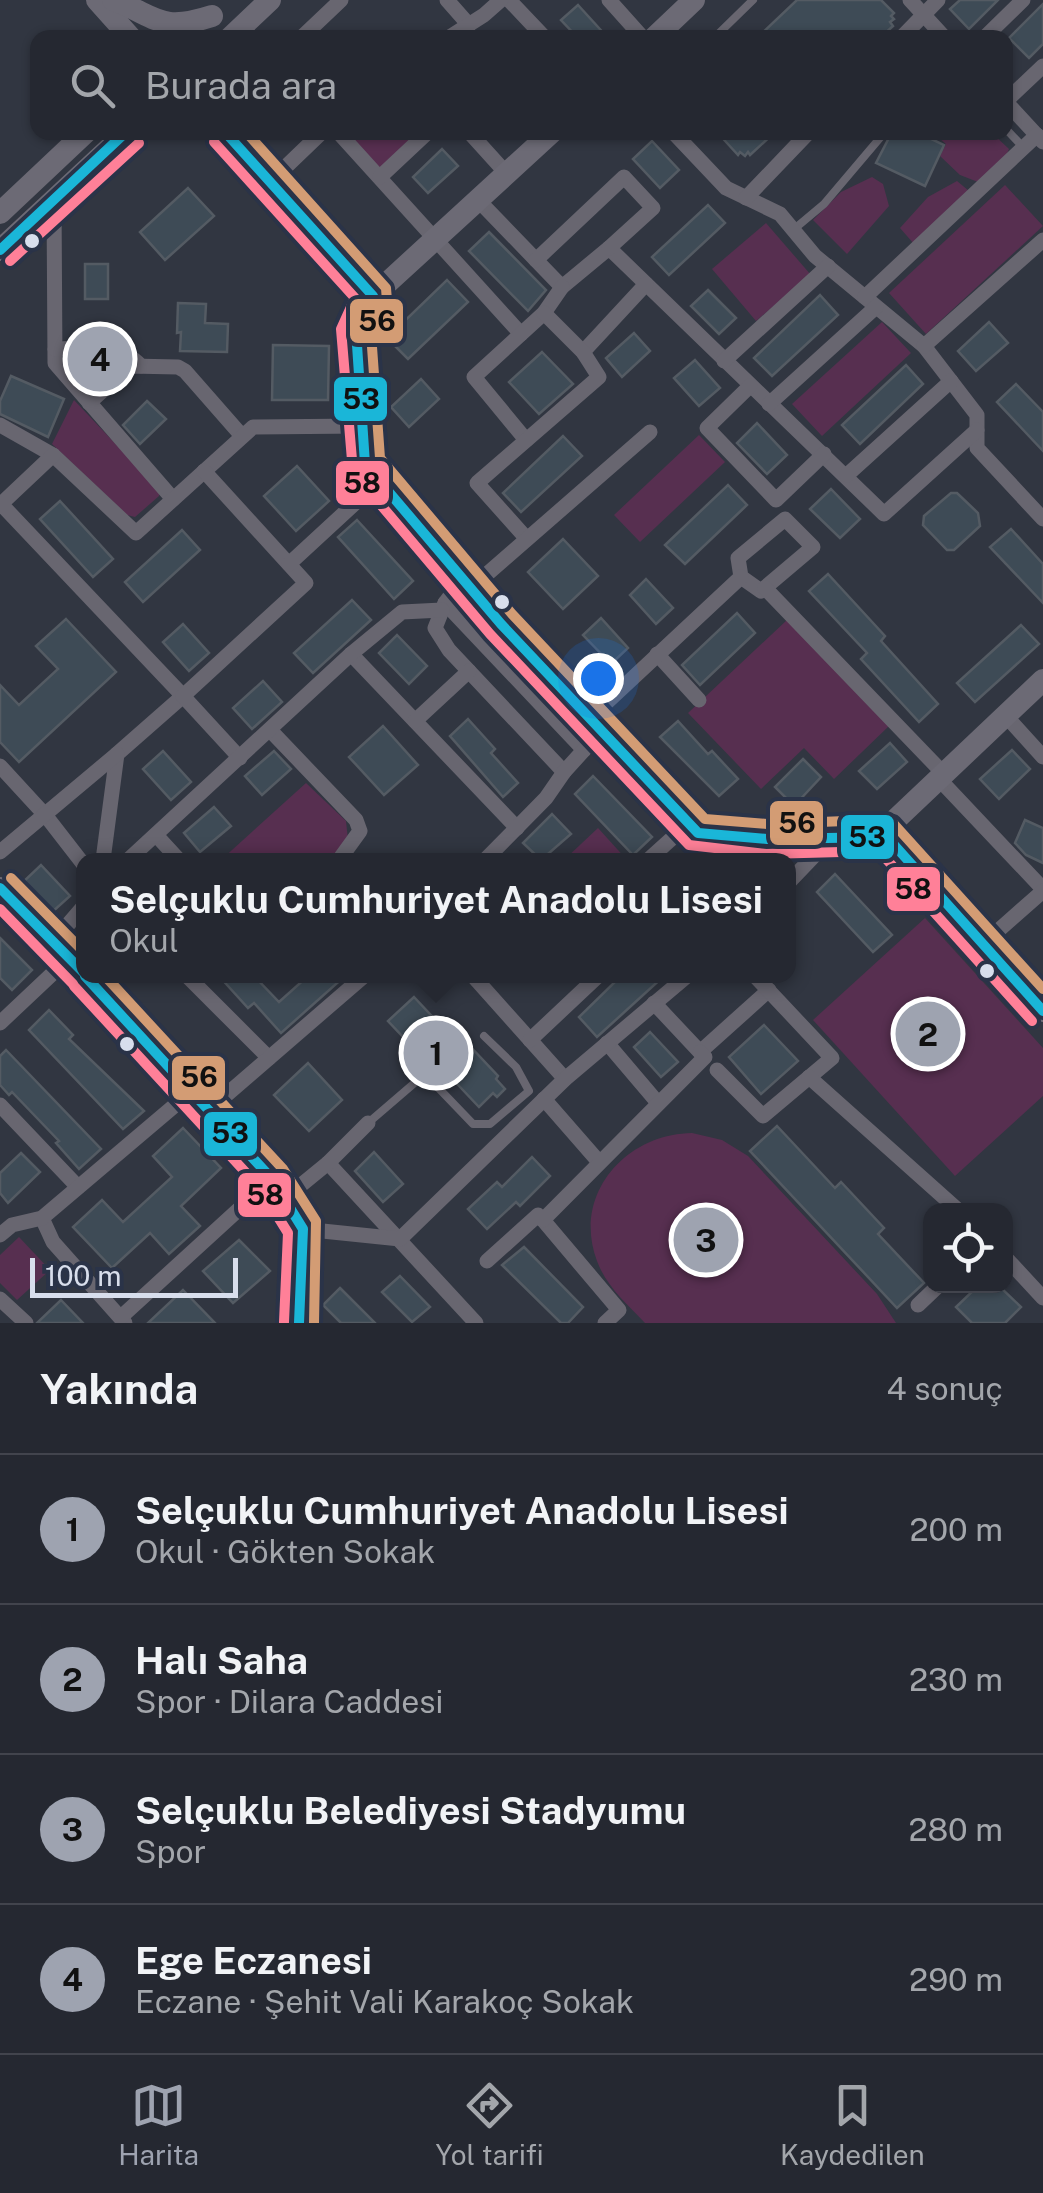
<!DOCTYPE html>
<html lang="tr">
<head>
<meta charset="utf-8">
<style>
  :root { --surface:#252831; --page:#2d3039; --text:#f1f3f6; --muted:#a3a6ab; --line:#42444d; --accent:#9ea3b0 }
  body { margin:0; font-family:"Public Sans",sans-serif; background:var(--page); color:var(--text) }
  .controls { position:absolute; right:30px; bottom:30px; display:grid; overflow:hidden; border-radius:20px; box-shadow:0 2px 8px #0004 }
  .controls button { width:90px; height:90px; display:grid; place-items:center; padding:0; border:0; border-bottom:2px solid var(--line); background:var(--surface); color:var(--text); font:50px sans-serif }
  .scale { position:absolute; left:30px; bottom:25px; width:208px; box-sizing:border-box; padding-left:10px; border:5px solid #d8deec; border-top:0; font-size:28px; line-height:35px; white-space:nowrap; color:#d8deec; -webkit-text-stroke:8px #2a3348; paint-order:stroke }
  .you { position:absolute; left:598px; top:678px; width:35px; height:35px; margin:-25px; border:8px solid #fff; border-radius:50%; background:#1a73e8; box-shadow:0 0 0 15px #1a73e833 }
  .badge { display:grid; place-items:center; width:65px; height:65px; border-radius:50%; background:var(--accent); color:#111; font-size:32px; font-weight:700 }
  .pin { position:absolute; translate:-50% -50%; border:5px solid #fff; box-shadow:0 2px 10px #0006 }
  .popup { position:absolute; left:76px; top:853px; width:720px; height:130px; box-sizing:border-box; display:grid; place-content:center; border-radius:20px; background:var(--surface); filter:drop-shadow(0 2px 8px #0005); font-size:32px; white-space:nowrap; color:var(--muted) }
  .popup b { font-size:38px; color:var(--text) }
  .popup::after { content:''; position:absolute; left:50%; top:100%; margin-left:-20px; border:20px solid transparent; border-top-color:var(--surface) }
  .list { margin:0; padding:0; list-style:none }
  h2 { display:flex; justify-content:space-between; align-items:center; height:130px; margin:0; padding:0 40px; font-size:42px }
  h2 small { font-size:32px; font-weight:400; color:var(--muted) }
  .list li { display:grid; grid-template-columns:65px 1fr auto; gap:30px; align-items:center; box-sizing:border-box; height:150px; padding:0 40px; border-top:2px solid var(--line) }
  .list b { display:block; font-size:38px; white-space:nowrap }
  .list p { margin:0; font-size:32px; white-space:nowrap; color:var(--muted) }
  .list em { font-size:32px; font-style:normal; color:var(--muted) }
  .icon { flex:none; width:55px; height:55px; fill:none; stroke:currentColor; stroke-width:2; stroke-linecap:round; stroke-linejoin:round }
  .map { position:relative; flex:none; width:1043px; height:1323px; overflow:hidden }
  .search { position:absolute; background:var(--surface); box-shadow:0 2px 8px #0004; left:30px; right:30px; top:30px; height:110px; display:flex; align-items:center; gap:25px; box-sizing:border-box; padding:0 35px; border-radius:20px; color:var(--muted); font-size:38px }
  .sheet { height:730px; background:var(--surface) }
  nav { display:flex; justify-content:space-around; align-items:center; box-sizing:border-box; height:140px; border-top:2px solid var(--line); background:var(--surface); font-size:28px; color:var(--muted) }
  nav a { display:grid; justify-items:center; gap:5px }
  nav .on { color:var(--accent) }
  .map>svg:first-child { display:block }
  .green { fill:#572f50 }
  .building { fill:#3e4b56; stroke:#545b63; stroke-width:2.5 }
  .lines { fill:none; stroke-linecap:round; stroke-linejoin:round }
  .lane { stroke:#686670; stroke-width:8 }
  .street { stroke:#686670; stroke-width:15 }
  .secondary { stroke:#6c6a75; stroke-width:22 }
  .bus-1-casing { stroke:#2a3348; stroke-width:18 }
  .bus-2-casing { stroke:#2a3348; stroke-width:18 }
  .bus-3-casing { stroke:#2a3348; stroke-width:18 }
  .bus-1 { stroke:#1ab6d8; stroke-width:10 }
  .bus-2 { stroke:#ff8098; stroke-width:10 }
  .bus-3 { stroke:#d39c74; stroke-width:10 }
  .bus-dot { fill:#d8deec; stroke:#2a3348; stroke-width:4 }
  .line-badge { stroke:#2a3348; stroke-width:4 }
  .pale-badge-label { font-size:28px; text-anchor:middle; font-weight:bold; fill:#111 }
</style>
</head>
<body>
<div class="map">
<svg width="1043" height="1323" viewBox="0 0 1043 1323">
  <rect width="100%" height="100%" fill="#313641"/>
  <g class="green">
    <polygon points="346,133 419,133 381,169"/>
    <polygon points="933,133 992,133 1009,149 1006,156 978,182 960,175 940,156 946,144"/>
    <polygon points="872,177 883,184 889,206 847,254 813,220 841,192"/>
    <polygon points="957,181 969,191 914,244 900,228 928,197"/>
    <polygon points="1005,185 1043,226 926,334 889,293"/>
    <polygon points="766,223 811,275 756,321 712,269"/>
    <polygon points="882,322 911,353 822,436 792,404"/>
    <polygon points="74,400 160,491 159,496 135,517 127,515 52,444"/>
    <polygon points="699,435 725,462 640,542 614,515"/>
    <polygon points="787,620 889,726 834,779 804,748 761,789 688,713"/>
    <polygon points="306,783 346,821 348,840 328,860 221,860"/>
    <polygon points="598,828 627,860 564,860"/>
    <polygon points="925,918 1043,1048 1043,1096 955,1176 813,1020"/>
    <path d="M692,1133L722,1140L748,1156L877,1294L896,1323H645C627,1304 606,1286 597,1261C572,1195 625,1134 692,1133Z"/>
    <polygon points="19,1237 50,1270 17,1300 0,1283 0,1255"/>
  </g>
  <g class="building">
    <polygon points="797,0 881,0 894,13 891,16 894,19 890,22 893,26 880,38 757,38"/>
    <polygon points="960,0 998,0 969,29 950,9"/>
    <polygon points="1043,4 1043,44 1029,58 1009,38"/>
    <polygon points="578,5 608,38 578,38 561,20"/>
    <polygon points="717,132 775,132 750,155 748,152 745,156 740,152 738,155"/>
    <polygon points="892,132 917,132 944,145 925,186 876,163"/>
    <polygon points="652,141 679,170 660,188 633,159"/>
    <polygon points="442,149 458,166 428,193 413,177"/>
    <polygon points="188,188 214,216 165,260 140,232"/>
    <polygon points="708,205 725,223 669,275 652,257"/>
    <polygon points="489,232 546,290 528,311 469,251"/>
    <rect x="85" y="264" width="23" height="35"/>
    <polygon points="447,280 468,302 408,359 387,338"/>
    <polygon points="708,290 736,318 719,334 691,306"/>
    <polygon points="820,295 838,315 772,376 754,358"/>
    <polygon points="178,303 206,304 205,323 228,324 227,352 180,351 181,332 177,333"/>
    <polygon points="989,322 1008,343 976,371 958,351"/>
    <polygon points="634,333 650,351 622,377 606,358"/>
    <polygon points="273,345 329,346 328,400 272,400"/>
    <polygon points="542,352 573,384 539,414 509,382"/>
    <polygon points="78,359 100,359 115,363 90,387 71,364 71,360"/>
    <polygon points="695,360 720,388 699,406 674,378"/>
    <polygon points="906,365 923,384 860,444 842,425"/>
    <polygon points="11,376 64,399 48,437 0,414 0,401"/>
    <polygon points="421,379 439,399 409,427 391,407"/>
    <polygon points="1016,384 1043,412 1043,451 997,402"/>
    <polygon points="147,401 166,419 140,444 123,425"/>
    <polygon points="757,423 787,455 767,474 737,443"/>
    <polygon points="563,436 582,456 521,512 503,493"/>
    <polygon points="297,466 329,501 296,531 264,496"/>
    <polygon points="728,485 747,505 685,564 665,545"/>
    <polygon points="831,489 860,519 840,538 810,509"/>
    <polygon points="951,493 957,493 978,513 980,526 954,550 947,550 923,525 924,516"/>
    <polygon points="60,501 113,559 93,577 40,519"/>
    <polygon points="357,520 413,581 394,599 338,537"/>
    <polygon points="1011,529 1043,564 1043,603 990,547"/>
    <polygon points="182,530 200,550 143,602 125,582"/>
    <polygon points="563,539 598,576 563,609 528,572"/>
    <polygon points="828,574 885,636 881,641 938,704 919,722 861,659 867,653 809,591"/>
    <polygon points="646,579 673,608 656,624 630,595"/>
    <polygon points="352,600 371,620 313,673 294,653"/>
    <polygon points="737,613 755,633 700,685 682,665"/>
    <polygon points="601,618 628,648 611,664 583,635"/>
    <polygon points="66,619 116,672 19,762 0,742 0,685 19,705 58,669 36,646"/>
    <polygon points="183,624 209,653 189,671 163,642"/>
    <polygon points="1021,625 1039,644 975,702 957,683"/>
    <polygon points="397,635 427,666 409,684 379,653"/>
    <polygon points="263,681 282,702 252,729 233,708"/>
    <polygon points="468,719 495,749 491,753 518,783 503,797 450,736"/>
    <polygon points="678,721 708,754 712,751 738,779 719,796 660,737"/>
    <polygon points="383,726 418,765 384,795 349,757"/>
    <polygon points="890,743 907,762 877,789 859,771"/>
    <polygon points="1012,750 1030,769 999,799 980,779"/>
    <polygon points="163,751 191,782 171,800 143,769"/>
    <polygon points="274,751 291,769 262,795 245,776"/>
    <polygon points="803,759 821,777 794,806 775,787"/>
    <polygon points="593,776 652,837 633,855 575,794"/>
    <polygon points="214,807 231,826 200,852 184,833"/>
    <polygon points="552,814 571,834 541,860 523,843"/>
    <polygon points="1025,820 1043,828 1043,863 1026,855 1015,843"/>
    <polygon points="41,865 70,896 50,914 22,883"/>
    <polygon points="835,874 892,935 873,952 817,892"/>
    <polygon points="0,938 32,970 12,990 0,978"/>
    <polygon points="219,976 254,976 279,1002 308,976 345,976 281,1033 254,1003 248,1008"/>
    <polygon points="621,976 664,976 597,1037 579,1017"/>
    <polygon points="414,997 443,1028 448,1023 498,1076 496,1079 505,1089 497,1097 493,1093 479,1107 426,1051 421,1056 388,1021"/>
    <polygon points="49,1010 73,1035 69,1039 144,1111 123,1129 29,1030"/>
    <polygon points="764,1025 798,1061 761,1094 729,1057"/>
    <polygon points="650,1032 678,1062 661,1077 634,1047"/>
    <polygon points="6,1050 101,1149 79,1169 56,1143 59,1141 12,1092 9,1095 0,1085 0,1056"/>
    <polygon points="308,1063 342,1100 309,1131 274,1095"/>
    <polygon points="777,1126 835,1188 841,1182 884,1228 878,1234 924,1283 897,1308 750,1151"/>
    <polygon points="183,1128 221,1168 181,1206 200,1226 169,1254 150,1233 112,1268 73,1227 102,1200 123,1222 172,1177 153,1156"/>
    <polygon points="374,1152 403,1184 383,1202 355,1171"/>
    <polygon points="21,1153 40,1172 8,1203 0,1193 0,1173"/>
    <polygon points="532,1157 550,1176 520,1206 516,1202 487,1229 468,1209 497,1182 502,1187"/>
    <polygon points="239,1240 270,1271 233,1303 203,1271"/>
    <polygon points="524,1247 583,1307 568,1323 561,1323 502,1265"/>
    <polygon points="400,1276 430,1307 412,1322 382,1292"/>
    <polygon points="978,1286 999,1286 1021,1307 1005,1323 972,1323 956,1307"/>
    <polygon points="340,1288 375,1323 341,1323 323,1305"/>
    <polygon points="183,1290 215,1323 148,1323"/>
    <polygon points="61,1300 83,1323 37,1323"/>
  </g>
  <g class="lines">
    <g class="lane">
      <polyline points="714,38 753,0"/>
      <polyline points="1006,129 1023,147"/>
      <polyline points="611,134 612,132"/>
      <polyline points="793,230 824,204 885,132"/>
      <polyline points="368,1123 425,1074 473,1124 490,1124 529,1091 516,1067 484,1036"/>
    </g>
    <g class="street">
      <polyline points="447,0 469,25"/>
      <polyline points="509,0 545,38"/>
      <polyline points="609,0 643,38"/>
      <polyline points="910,0 945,38"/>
      <polyline points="301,38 341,0"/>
      <polyline points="448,38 484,15 501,0"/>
      <polyline points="901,38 938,0"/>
      <polyline points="984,38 1023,0"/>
      <polyline points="1006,101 1043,66"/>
      <polyline points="1006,102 1043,142"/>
      <polyline points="338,132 521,334"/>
      <polyline points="469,132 507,174"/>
      <polyline points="673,132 726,188 780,214 815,256 924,346 977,415 977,448 1043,519"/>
      <polyline points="380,177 428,132"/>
      <polyline points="271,181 322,132"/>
      <polyline points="746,198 809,132"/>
      <polyline points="54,200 55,363 173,499"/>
      <polyline points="479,201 562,287 609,248 884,514 977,430"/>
      <polyline points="536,260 624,177 653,208 609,248"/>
      <polyline points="865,297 1037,135"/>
      <polyline points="924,346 1043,240"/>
      <path d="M55,349C85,348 119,342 141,366"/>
      <polyline points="583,352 646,284"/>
      <polyline points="724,361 828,266"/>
      <polyline points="750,386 707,428 776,500 824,454"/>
      <polyline points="89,403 130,366 178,367 185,371 242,436"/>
      <polyline points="769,404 876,307"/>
      <polyline points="0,425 53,455 136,533 253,427 362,426"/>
      <polyline points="526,440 474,377 544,313 562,287"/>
      <polyline points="53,455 1,504 183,696 117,754 103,860"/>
      <polyline points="204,471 306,583 183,696 240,758"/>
      <polyline points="847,475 951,381"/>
      <polygon points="785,519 813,547 761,591 741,577 738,558"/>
      <polyline points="527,539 477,483 599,377 583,352 544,313"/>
      <polyline points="289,564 379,481"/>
      <polyline points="463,579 445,603 435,628 449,650 564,772"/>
      <polyline points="471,588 650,432"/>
      <polyline points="765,588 944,774"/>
      <polyline points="445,603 584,750"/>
      <polyline points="351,654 517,828"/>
      <polyline points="657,654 699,700"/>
      <polyline points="1006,716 1043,757"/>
      <polyline points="590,718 741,577"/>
      <polyline points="415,721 469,671"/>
      <polyline points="270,730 356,820 360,831 339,860"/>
      <polyline points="0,766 46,816 84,865"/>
      <polyline points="939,779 1043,889"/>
      <polyline points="156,835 179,860"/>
      <polyline points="0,852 117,754"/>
      <polyline points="128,860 351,654 402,612 442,610"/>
      <polyline points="485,860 546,798 564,772 602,730"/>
      <polyline points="648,860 689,823"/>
      <polyline points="736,860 737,836"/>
      <polyline points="788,883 833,836"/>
      <polyline points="53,942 84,906"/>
      <polyline points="983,944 1043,891"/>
      <polyline points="187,976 269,1058"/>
      <polyline points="473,976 565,1079"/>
      <polyline points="654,1003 700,1052 769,990"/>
      <polyline points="0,1023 69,958"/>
      <polyline points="530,1040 598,976"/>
      <polyline points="607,1043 658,1103"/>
      <polyline points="717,1070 763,1116 832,1058 755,976"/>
      <polyline points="809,1077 958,1210"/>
      <polyline points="544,1099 599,1162"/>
      <polyline points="0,1105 78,1187"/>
      <polyline points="210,1109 364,976"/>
      <polyline points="328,1163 476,1323"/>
      <polyline points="284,1199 328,1163 368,1123"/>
      <polyline points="42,1218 53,1242 125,1323"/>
      <polyline points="543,1220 619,1310 605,1323"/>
      <polyline points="303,1229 400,1239 565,1079 687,976"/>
      <polyline points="0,1235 12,1225 42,1218 193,1090"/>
      <polyline points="1006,1258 1043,1298"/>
      <polyline points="487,1261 538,1215 543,1220 705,1057 700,1052"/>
      <polyline points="0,1299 26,1323"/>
      <polyline points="918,1305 938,1286"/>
      <polyline points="121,1317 272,1179"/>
    </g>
    <g class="secondary">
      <polyline points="97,0 131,38"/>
      <path d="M113,0C158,17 159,33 212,16"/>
      <polyline points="230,38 270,0"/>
      <polyline points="654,38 694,0"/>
      <polyline points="225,132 373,296"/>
      <polyline points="552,132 373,296 356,330 365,464 501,624 698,833 767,839 873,835 887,837 1043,1011"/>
      <polyline points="0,213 86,132"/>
      <polyline points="0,250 127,132"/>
      <polyline points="887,837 891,824 1043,680"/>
      <polyline points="0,888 84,974"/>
      <polyline points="85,976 272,1179 303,1229 299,1323"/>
    </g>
    <defs>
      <g id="bus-1">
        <polyline points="225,132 373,296 356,330 365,464 501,624 698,833 767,839 887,837 1043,1011"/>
        <polyline points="0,250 126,132"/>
        <polyline points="0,888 84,973"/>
        <polyline points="85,976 272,1179 303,1229 299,1323"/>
      </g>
      <g id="bus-2">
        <polyline points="214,142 355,298 341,329 353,472 490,634 689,845 766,854 879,851 1032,1021"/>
        <polyline points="10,261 139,143"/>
        <polyline points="0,909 73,984"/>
        <polyline points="74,986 260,1188 288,1233 284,1322"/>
      </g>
      <g id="bus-3">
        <polyline points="246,132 386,288 387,301 371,333 380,458 512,614 705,819 767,824 872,820 893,823 1043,989"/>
        <polyline points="11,878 84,952"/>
        <polyline points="105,976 283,1169 316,1221 314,1323"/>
      </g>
    </defs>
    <use href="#bus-1" class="bus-1-casing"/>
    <use href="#bus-2" class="bus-2-casing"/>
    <use href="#bus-3" class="bus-3-casing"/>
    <use href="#bus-1" class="bus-1"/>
    <use href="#bus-2" class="bus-2"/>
    <use href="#bus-3" class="bus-3"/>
  </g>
  <g class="bus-dot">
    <circle cx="32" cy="241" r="9"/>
    <circle cx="502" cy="602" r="9"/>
    <circle cx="987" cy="971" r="9"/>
    <circle cx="127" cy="1044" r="9"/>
  </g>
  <g class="line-badge">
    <rect x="348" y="297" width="57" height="48" rx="10" fill="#d39c74"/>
    <rect x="332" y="375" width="57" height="48" rx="10" fill="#1ab6d8"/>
    <rect x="334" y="459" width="57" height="48" rx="10" fill="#ff8098"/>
    <rect x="768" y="799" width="57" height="48" rx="10" fill="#d39c74"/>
    <rect x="839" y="813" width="57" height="48" rx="10" fill="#1ab6d8"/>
    <rect x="885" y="865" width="57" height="48" rx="10" fill="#ff8098"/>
    <rect x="170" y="1054" width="57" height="48" rx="10" fill="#d39c74"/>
    <rect x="202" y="1110" width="57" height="48" rx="10" fill="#1ab6d8"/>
    <rect x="236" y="1171" width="57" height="48" rx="10" fill="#ff8098"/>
  </g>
  <g class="pale-badge-label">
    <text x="377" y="331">56</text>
    <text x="361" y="409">53</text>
    <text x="362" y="493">58</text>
    <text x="797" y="833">56</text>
    <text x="867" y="847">53</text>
    <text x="913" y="899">58</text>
    <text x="199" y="1087">56</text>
    <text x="230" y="1143">53</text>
    <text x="265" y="1205">58</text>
  </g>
</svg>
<div class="controls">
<button><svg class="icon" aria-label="locate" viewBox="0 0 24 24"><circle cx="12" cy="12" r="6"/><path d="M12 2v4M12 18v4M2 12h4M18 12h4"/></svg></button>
</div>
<div class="scale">100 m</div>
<div class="you"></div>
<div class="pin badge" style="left:436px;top:1053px">1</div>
<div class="popup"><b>Selçuklu Cumhuriyet Anadolu Lisesi</b>Okul</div>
<div class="pin badge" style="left:928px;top:1034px">2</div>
<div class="pin badge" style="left:706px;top:1240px">3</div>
<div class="pin badge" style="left:100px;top:359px">4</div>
<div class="search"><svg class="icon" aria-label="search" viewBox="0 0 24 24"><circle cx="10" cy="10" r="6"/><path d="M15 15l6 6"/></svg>Burada ara</div>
</div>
<section class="sheet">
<h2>Yakında<small>4 sonuç</small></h2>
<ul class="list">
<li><span class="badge">1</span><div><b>Selçuklu Cumhuriyet Anadolu Lisesi</b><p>Okul · Gökten Sokak</p></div><em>200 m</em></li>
<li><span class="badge">2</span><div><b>Halı Saha</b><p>Spor · Dilara Caddesi</p></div><em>230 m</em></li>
<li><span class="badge">3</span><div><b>Selçuklu Belediyesi Stadyumu</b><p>Spor</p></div><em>280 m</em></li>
<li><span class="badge">4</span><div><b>Ege Eczanesi</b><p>Eczane · Şehit Vali Karakoç Sokak</p></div><em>290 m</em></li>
</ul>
</section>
<nav>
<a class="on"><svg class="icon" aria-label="map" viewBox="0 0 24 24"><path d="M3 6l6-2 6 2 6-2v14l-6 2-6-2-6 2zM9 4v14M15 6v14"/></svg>Harita</a>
<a><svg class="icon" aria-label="directions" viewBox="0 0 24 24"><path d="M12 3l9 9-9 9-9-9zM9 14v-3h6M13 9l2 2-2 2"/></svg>Yol tarifi</a>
<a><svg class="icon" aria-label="saved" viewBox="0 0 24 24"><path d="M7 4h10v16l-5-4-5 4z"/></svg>Kaydedilen</a>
</nav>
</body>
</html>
